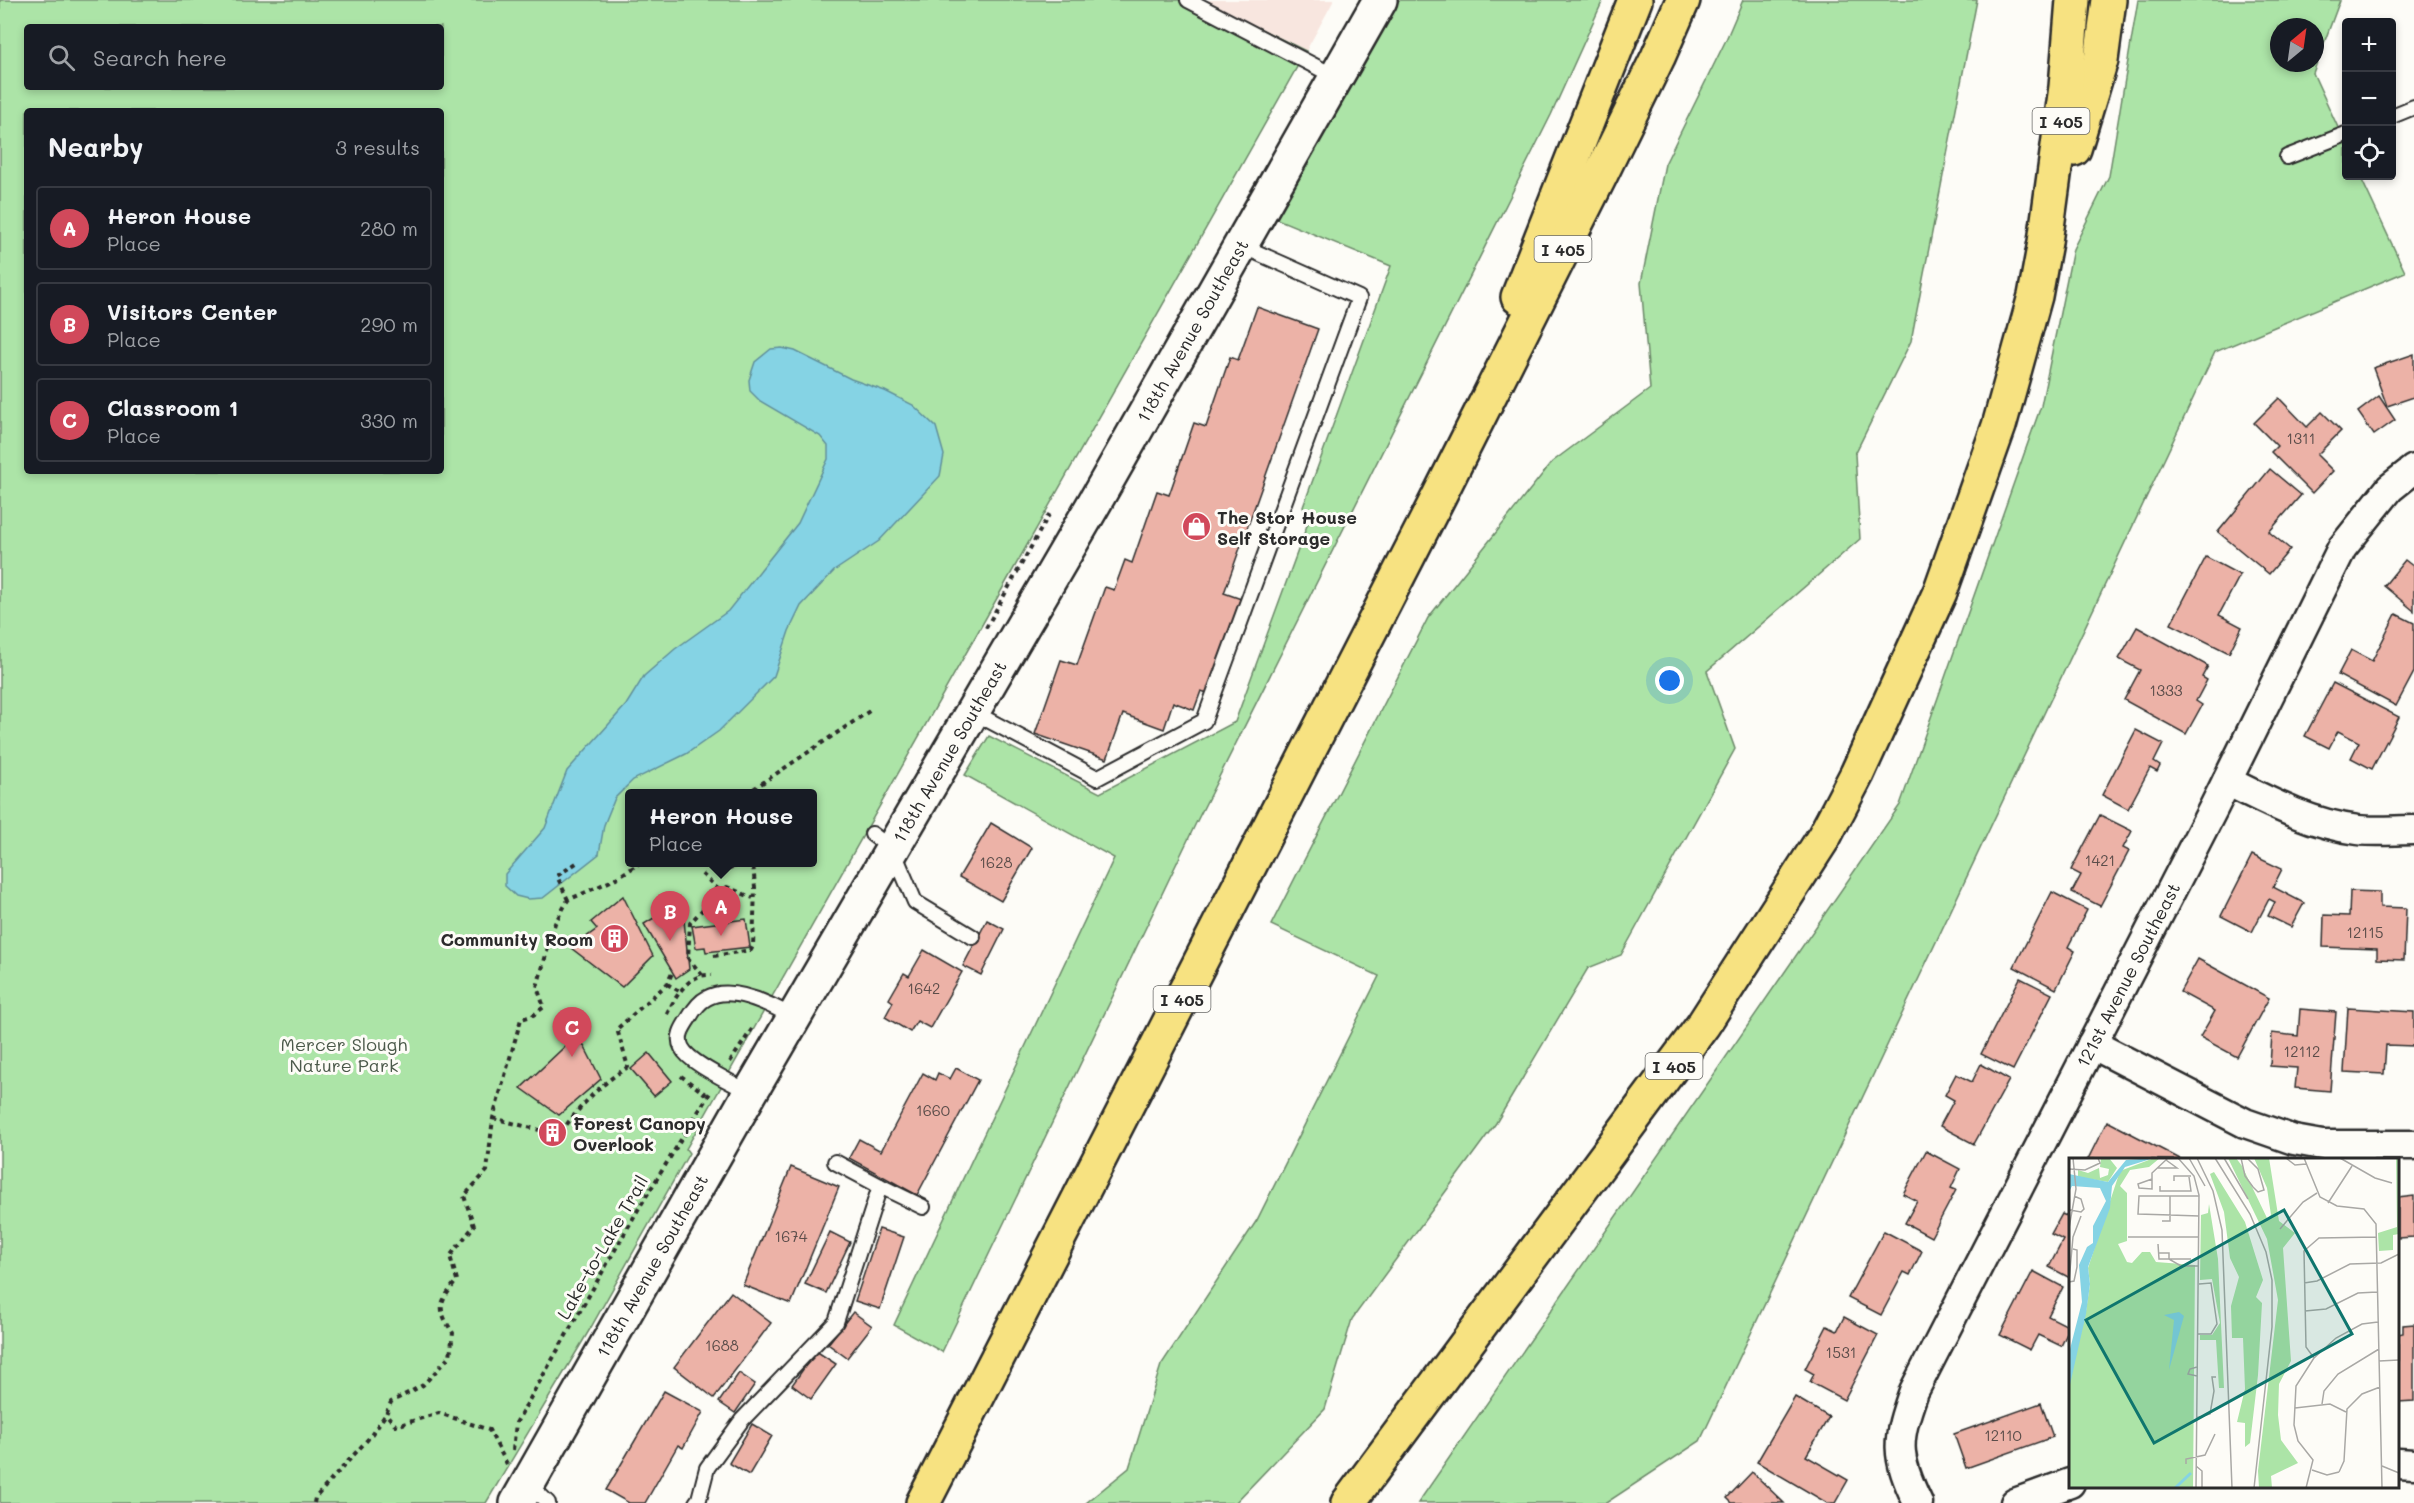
<!DOCTYPE html>
<html lang="en">
<head>
<meta charset="utf-8">
<style>
  :root { --surface:#171b24; --page:#20242c; --text:#f1f3f6; --muted:#9ea1a6; --line:#363941; --accent:#d1495b }
  body { margin:0; font-family:Mali,sans-serif; background:var(--page); color:var(--text) }
  .controls { position:absolute; right:18px; top:18px; display:grid; overflow:hidden; border-radius:6px; box-shadow:0 3px 9px #0003 }
  .controls button { width:54px; height:54px; display:grid; place-items:center; padding:0; border:0; border-bottom:2px solid var(--line); background:var(--surface); color:var(--text); font:30px sans-serif }
  .compass { position:absolute; left:2270px; top:18px; width:54px; height:54px; border-radius:50%; background:var(--surface); box-shadow:0 3px 9px #0003; rotate:29deg }
  .you { position:absolute; left:1670px; top:681px; width:21px; height:21px; margin:-15px; border:4px solid #fff; border-radius:50%; background:#1a73e8; box-shadow:0 0 0 9px #1a73e833 }
  .badge { display:grid; place-items:center; width:39px; height:39px; border-radius:50%; background:var(--accent); color:#fff; font-size:20px; font-weight:700 }
  .pin { position:absolute; translate:-50% -50px; filter:drop-shadow(0 2px 3px #0008) }
  .pin::after { content:''; position:absolute; top:32px; width:21px; height:18px; background:inherit; clip-path:polygon(0 0,100% 0,50% 100%) }
  .popup { position:absolute; left:625px; top:789px; width:192px; height:78px; box-sizing:border-box; display:grid; place-content:center; border-radius:6px; background:var(--surface); filter:drop-shadow(0 2px 4px #0005); font-size:20px; white-space:nowrap; color:var(--muted) }
  .popup b { font-size:22px; color:var(--text) }
  .popup::after { content:''; position:absolute; left:50%; top:100%; margin-left:-12px; border:12px solid transparent; border-top-color:var(--surface) }
  .list { margin:0; padding:0; list-style:none }
  h2 { display:flex; justify-content:space-between; align-items:center; height:78px; margin:0; padding:0 24px; font-size:26px }
  h2 small { font-size:20px; font-weight:400; color:var(--muted) }
  .list li { display:grid; grid-template-columns:39px 1fr auto; gap:18px; align-items:center; box-sizing:border-box; height:84px; margin:0 12px 12px; padding:0 12px; border:2px solid var(--line); border-radius:6px }
  .list b { display:block; font-size:22px; white-space:nowrap }
  .list p { margin:0; font-size:20px; white-space:nowrap; color:var(--muted) }
  .list em { font-size:20px; font-style:normal; color:var(--muted) }
  .icon { flex:none; width:33px; height:33px; fill:none; stroke:currentColor; stroke-width:2; stroke-linecap:round; stroke-linejoin:round }
  .map { position:relative; flex:none; width:2414px; height:1503px; overflow:hidden }
  .search { position:absolute; background:var(--surface); box-shadow:0 3px 9px #0003; left:24px; top:24px; width:420px; height:66px; display:flex; align-items:center; gap:15px; box-sizing:border-box; padding:0 21px; border-radius:6px; color:var(--muted); font-size:22px }
  .panel { position:absolute; background:var(--surface); box-shadow:0 3px 9px #0003; left:24px; top:108px; width:420px; height:366px; border-radius:6px }
  .map>svg:first-child { display:block }
  .built { fill:#f8e6df }
  .green { fill:#ace4a7; stroke:#6c8869; stroke-width:1.5; fill-rule:evenodd }
  .water { fill:#85d3e4; stroke:#61909a; stroke-width:1.5 }
  .building { fill:#ecb2a7; stroke:#2b2b2b; stroke-width:1.5 }
  .lines { fill:none; stroke-linecap:round; stroke-linejoin:round }
  .service-casing { stroke:#2b2b2b; stroke-width:18 }
  .minor-casing { stroke:#2b2b2b; stroke-width:33 }
  .tertiary-casing { stroke:#2b2b2b; stroke-width:38 }
  .motorway-casing { stroke:#2b2b2b; stroke-width:38 }
  .path { stroke:#2b2b2b; stroke-width:4; stroke-dasharray:4.5 4.5; stroke-linecap:butt }
  .service { stroke:#fdfcf7; stroke-width:14 }
  .minor { stroke:#fdfcf7; stroke-width:28 }
  .tertiary { stroke:#fdfcf7; stroke-width:33 }
  .motorway { stroke:#f7e281; stroke-width:33 }
  .labels { text-anchor:middle; dominant-baseline:central; stroke-width:6; stroke-linejoin:round; paint-order:stroke }
  .number-label { font-size:15px; fill:#5b4d4a }
  .shield { fill:#fdfcf7; stroke:#6a6a68; stroke-width:1.5 }
  .shield-label { font-size:16px; font-weight:bold; fill:#2b2b2b }
  .street-label { font-size:18px; fill:#2b2b2b; stroke:#fdfcf7 }
  .poi-label { font-size:18px; font-weight:bold; fill:#2b2b2b; stroke:#fdfcf7; text-anchor:start }
  .park-label { font-size:18px; fill:#4b594a; stroke:#fdfcf7 }
  .inset-river { fill:none; stroke:#85d3e4; stroke-width:3 }
  .inset-road { fill:none; stroke:#a9a8a5; stroke-width:1.5 }
  .view { fill:#0f766e; fill-opacity:0.15; stroke:#0f766e; stroke-width:3 }
  .inset-edge { fill:none; stroke:#2b2b2b; stroke-width:3 }
</style>
</head>
<body>
<div class="map">
<svg width="2414" height="1503" viewBox="0 0 2414 1503">
  <rect width="100%" height="100%" fill="#fdfcf7"/>
  <filter id="ink" filterUnits="userSpaceOnUse"><feTurbulence type="fractalNoise" baseFrequency=".0167" numOctaves="2"/><feDisplacementMap in="SourceGraphic" scale="12" xChannelSelector="R" yChannelSelector="G"/><feConvolveMatrix kernelMatrix="1 2 1 2 8 2 1 2 1" color-interpolation-filters="sRGB"/></filter>
  <g filter="url(#ink)">
    <polygon class="built" points="1201,0 1334,0 1306,51"/>
    <g class="green">
      <path d="M0,0H1201L1306,51L686,1149L689,1153L590,1329L486,1503H0ZM27,27H441V87H27ZM27,111H441V471H27ZM630,794H813V862H630Z"/>
      <polygon points="1399,0 1603,0 1551,115 1196,823 942,1352 894,1325 1114,858 965,775 989,736 1100,793 1235,722 1309,520 1303,507 1391,266 1272,217"/>
      <polygon points="1743,0 1977,0 1911,341 1855,454 1860,539 1707,671 1735,749 1621,955 1588,968 1496,1123 1352,1319 1325,1409 1235,1503 1086,1503 1129,1468 1161,1365 1257,1220 1379,976 1271,925 1428,618 1552,462 1650,389 1641,283 1665,164 1725,42"/>
      <path d="M2138,0H2340L2313,73L2346,145V176H2360L2405,272L2215,352L1700,1441L1606,1503H1418L1900,805L2041,406L2073,249L2109,176ZM2279,27H2315V63H2279Z"/>
    </g>
    <polygon class="water" points="782,348 795,351 851,379 885,391 913,405 936,427 944,455 940,476 879,541 834,571 801,606 789,631 774,676 719,731 686,754 633,780 615,798 604,825 599,854 543,898 528,899 516,896 505,886 505,874 545,828 567,771 626,705 644,676 675,649 728,611 798,523 828,459 828,446 820,436 760,401 750,391 749,380 755,362 771,349"/>
    <g class="building">
      <polygon points="1257,307 1318,329 1224,593 1244,600 1211,694 1201,691 1194,710 1173,702 1164,729 1123,714 1107,759 1035,734 1061,660 1077,665 1105,587 1114,590 1125,560 1132,563 1157,491 1169,495 1194,423 1206,427 1230,357 1238,360"/>
      <polygon points="2414,354 2414,397 2387,406 2373,368"/>
      <polygon points="2379,396 2395,420 2374,435 2358,412"/>
      <polygon points="2279,398 2307,427 2322,412 2341,431 2317,455 2333,471 2312,493 2271,452 2277,446 2254,423"/>
      <polygon points="2270,469 2301,495 2269,532 2290,549 2269,574 2218,532"/>
      <polygon points="2206,557 2240,575 2219,615 2242,627 2229,653 2171,624"/>
      <polygon points="2405,560 2414,567 2414,611 2384,586"/>
      <polygon points="2396,614 2414,623 2414,672 2396,706 2338,675 2351,650 2372,661"/>
      <polygon points="2137,627 2208,666 2202,677 2207,680 2196,701 2202,705 2186,734 2124,700 2140,670 2119,659"/>
      <polygon points="2333,683 2399,717 2372,769 2351,758 2359,742 2338,731 2329,748 2305,736"/>
      <polygon points="2136,730 2163,744 2154,762 2160,766 2157,772 2150,768 2128,809 2102,795"/>
      <polygon points="2100,815 2132,831 2123,848 2129,851 2100,906 2072,892 2081,875 2071,870"/>
      <polygon points="991,823 1032,848 1001,901 959,877"/>
      <polygon points="2252,855 2282,869 2273,887 2304,903 2291,927 2268,916 2275,902 2269,899 2252,932 2221,916"/>
      <polygon points="711,862 745,862 745,865 715,873"/>
      <polygon points="2350,891 2380,892 2380,907 2406,908 2404,960 2377,959 2377,949 2323,947 2324,915 2349,916"/>
      <polygon points="2052,892 2087,910 2068,947 2075,951 2056,989 2014,967"/>
      <polygon points="623,896 653,956 622,987 571,948 597,929 591,922"/>
      <polygon points="682,901 689,969 676,978 644,924"/>
      <polygon points="746,919 750,947 706,952 705,947 696,948 692,926"/>
      <polygon points="987,920 1004,929 981,975 963,966"/>
      <polygon points="924,950 962,972 930,1028 917,1021 910,1032 885,1017 893,1002 889,999 904,973 909,976"/>
      <polygon points="2198,959 2269,998 2237,1057 2200,1037 2215,1011 2180,992"/>
      <polygon points="2020,978 2052,994 2013,1070 1981,1054"/>
      <polygon points="2348,1008 2414,1012 2414,1046 2386,1045 2384,1074 2344,1072"/>
      <polygon points="2300,1009 2336,1012 2330,1091 2295,1088 2297,1068 2270,1066 2272,1033 2298,1036"/>
      <polygon points="578,1034 601,1079 559,1115 521,1088"/>
      <polygon points="649,1053 672,1081 654,1096 631,1069"/>
      <polygon points="1981,1064 2009,1080 1974,1144 1940,1126 1954,1100 1945,1095 1956,1074 1972,1082"/>
      <polygon points="956,1068 978,1080 917,1195 849,1158 859,1139 881,1151 923,1073 935,1080 938,1073 950,1079"/>
      <polygon points="2107,1121 2182,1160 2088,1159"/>
      <polygon points="552,1127 558,1131 552,1140 547,1136"/>
      <polygon points="1926,1151 1960,1169 1951,1188 1956,1190 1931,1237 1905,1223 1917,1201 1903,1194"/>
      <polygon points="791,1167 839,1187 791,1304 743,1285"/>
      <polygon points="2414,1196 2414,1237 2398,1238 2398,1198"/>
      <polygon points="2062,1214 2070,1218 2070,1278 2049,1267 2063,1240 2051,1234"/>
      <polygon points="879,1229 904,1237 880,1309 855,1301"/>
      <polygon points="1884,1231 1922,1251 1910,1275 1904,1272 1881,1315 1848,1298"/>
      <polygon points="830,1232 850,1242 826,1293 805,1284"/>
      <polygon points="2033,1271 2063,1287 2048,1316 2070,1327 2061,1346 2038,1335 2030,1350 2000,1335"/>
      <polygon points="731,1292 771,1323 714,1398 674,1367"/>
      <polygon points="853,1312 872,1326 847,1358 828,1344"/>
      <polygon points="1844,1317 1878,1335 1844,1400 1810,1382 1814,1374 1805,1369 1827,1326 1837,1331"/>
      <polygon points="2414,1324 2414,1401 2398,1402 2398,1334 2403,1333 2403,1325"/>
      <polygon points="816,1351 836,1364 811,1399 792,1385"/>
      <polygon points="739,1373 755,1384 735,1413 719,1402"/>
      <polygon points="664,1391 703,1412 683,1448 678,1445 645,1503 629,1503 606,1490"/>
      <polygon points="1795,1397 1829,1417 1806,1456 1848,1480 1835,1503 1827,1503 1757,1462"/>
      <polygon points="2041,1403 2053,1437 1966,1468 1954,1434"/>
      <polygon points="752,1424 772,1436 749,1475 729,1463"/>
      <polygon points="1752,1472 1784,1503 1732,1503 1727,1498"/>
    </g>
    <g class="lines">
      <defs>
        <g id="service">
          <polyline points="1188,0 1336,77"/>
          <polyline points="2392,116 2414,107"/>
          <polyline points="2287,157 2346,134"/>
          <polyline points="973,712 1097,778 1204,721 1359,298 1240,245"/>
          <polyline points="872,834 893,850 915,902 973,937"/>
          <path d="M750,1093C734,1083 690,1064 682,1048C676,1037 683,1027 689,1018C693,1011 699,1002 707,998C731,984 772,1005 793,1017"/>
          <polyline points="835,1162 880,1186"/>
          <polyline points="528,1483 548,1503"/>
          <polyline points="696,1503 699,1499 707,1468 742,1420 836,1322 880,1186 923,1207"/>
        </g>
        <g id="minor">
          <path d="M2227,781C2269,802 2310,824 2358,830C2376,832 2396,830 2414,830"/>
          <polyline points="2092,1044 2245,1123 2294,1140 2322,1145 2414,1145"/>
          <polyline points="2398,1463 2414,1464"/>
          <path id="s1" d="M1918,1503C1895,1455 1896,1441 1914,1391L2214,807L2342,548L2390,488L2414,469"/>
          <polyline points="2015,1503 2070,1483"/>
        </g>
        <g id="tertiary">
          <path id="s2" d="M517,1503L750,1093L1092,507L1380,0"/>
        </g>
        <g id="motorway">
          <polyline points="2074,149 2101,60 2109,0"/>
          <polyline points="1518,297 1635,0"/>
          <polyline points="923,1503 1439,496 1600,176 1658,57 1683,0"/>
          <polyline points="1348,1503 1703,1025 1824,837 1857,774 1940,592 1999,426 2035,296 2045,242 2066,87 2073,0"/>
        </g>
      </defs>
      <use href="#service" class="service-casing"/>
      <use href="#minor" class="minor-casing"/>
      <use href="#tertiary" class="tertiary-casing"/>
      <use href="#motorway" class="motorway-casing"/>
      <g class="path">
        <polyline points="986,628 1051,511"/>
        <polyline points="746,794 871,710"/>
        <polyline points="702,874 720,891"/>
        <polyline points="568,900 557,876 578,862"/>
        <polyline points="714,956 751,950 753,946 755,888 753,862"/>
        <polyline points="702,975 688,958 690,923 720,891 727,887 753,898"/>
        <polyline points="667,984 681,992"/>
        <path d="M667,1014C676,996 688,973 712,975"/>
        <polyline points="730,1062 752,1029"/>
        <polyline points="681,1076 708,1096"/>
        <path d="M493,1118L559,1135C578,1108 600,1084 628,1067L617,1029L667,984L673,971"/>
        <polyline points="513,1450 516,1423 639,1208 711,1091"/>
        <path d="M507,1464L489,1430L439,1413L396,1426L386,1414L391,1402L423,1385L450,1356L453,1333C436,1307 439,1304 457,1280L450,1256L474,1226L464,1196L487,1171L493,1118L521,1019L532,1016L544,1007L537,987L555,923L568,900L613,880L642,862"/>
        <polyline points="314,1503 315,1498 369,1438 386,1414"/>
      </g>
      <use href="#service" class="service"/>
      <use href="#minor" class="minor"/>
      <use href="#tertiary" class="tertiary"/>
      <use href="#motorway" class="motorway"/>
    </g>
  </g>
  <defs>
    <symbol id="shop-disc" viewBox="-11 -11 22 22"><circle r="9.5" fill="#d1495b" stroke="#fdfcf7"/><path d="M-5-2.5h2.3a2.7 3.5 0 0 1 5.4 0H5L5.5 6h-11ZM-1.5-2.5h3a1.5 2.3 0 0 0-3 0Z" fill="#fff"/></symbol>
    <symbol id="building-disc" viewBox="-11 -11 22 22"><circle r="9.5" fill="#d1495b" stroke="#fdfcf7"/><path d="M-4-6H4V6H1V3H-1V6H-4ZM-2.5-4.3h1.7v1.8h-1.7ZM.8-4.3h1.7v1.8H.8ZM-2.5-1h1.7V.8h-1.7ZM.8-1h1.7V.8H.8Z" fill="#fff"/></symbol>
  </defs>
  <g fill-rule="evenodd">
    <use href="#shop-disc" x="1180" y="510" width="33" height="33"/>
    <use href="#building-disc" x="598" y="922" width="33" height="33"/>
    <use href="#building-disc" x="536" y="1116" width="33" height="33"/>
  </g>
  <g class="labels">
    <g class="number-label">
      <text x="2301" y="438">1311</text>
      <text x="2166" y="690">1333</text>
      <text x="2100" y="860">1421</text>
      <text x="996" y="862">1628</text>
      <text x="2365" y="932">12115</text>
      <text x="924" y="988">1642</text>
      <text x="2302" y="1051">12112</text>
      <text x="933" y="1110">1660</text>
      <text x="791" y="1236">1674</text>
      <text x="722" y="1345">1688</text>
      <text x="1841" y="1352">1531</text>
      <text x="2003" y="1435">12110</text>
    </g>
    <g class="shield">
      <rect x="2032.5" y="108" width="57" height="26" rx="4.5"/>
      <rect x="1534.5" y="236" width="57" height="26" rx="4.5"/>
      <rect x="1153.5" y="986" width="57" height="26" rx="4.5"/>
      <rect x="1645.5" y="1053" width="57" height="26" rx="4.5"/>
    </g>
    <g class="shield-label">
      <text x="2061" y="121">I 405</text>
      <text x="1563" y="249">I 405</text>
      <text x="1182" y="999">I 405</text>
      <text x="1674" y="1066">I 405</text>
    </g>
    <g class="street-label">
      <text stroke="none"><textPath href="#s2" startOffset="1353">118th Avenue Southeast</textPath></text>
      <text stroke="none"><textPath href="#s2" startOffset="867">118th Avenue Southeast</textPath></text>
      <text stroke="none"><textPath href="#s1" startOffset="585">121st Avenue Southeast</textPath></text>
      <text transform="translate(602 1247) rotate(-60)">Lake-to-Lake Trail</text>
      <text stroke="none"><textPath href="#s2" startOffset="273">118th Avenue Southeast</textPath></text>
    </g>
    <g class="poi-label">
      <text x="1217" y="517">The Stor House<tspan x="1217" dy="21">Self Storage</tspan></text>
      <text x="593" y="939" text-anchor="end">Community Room</text>
      <text x="573" y="1123">Forest Canopy<tspan x="573" dy="21">Overlook</tspan></text>
    </g>
    <g class="park-label">
      <text x="344" y="1044">Mercer Slough<tspan x="344" dy="21">Nature Park</tspan></text>
    </g>
  </g>
  <g transform="translate(2069 1158)">
    <rect width="330" height="330" fill="#fdfcf7"/>
    <path d="M32,0H40L48,10L39,24L9,19V12L19,15L30,10L31,20L39,17L40,11L31,9ZM85,0H91L80,9L61,12L51,28L58,35V83L49,86L58,104L63,105L73,94H81L87,104L126,107L124,330H0V227L17,153L21,126L19,110L51,13ZM159,0H167L173,8L198,60L202,57L198,30L185,0H200L210,63L226,75L214,90L222,203L210,226L209,257L212,282L229,305L202,318L203,330H190L189,313L209,142L198,81ZM327,0H330V76L324,77V92L310,93L309,75L328,69ZM145,14L176,64L194,122L187,139L193,145L189,217L181,285L176,289V265L168,264L176,231L174,180H163L162,148L170,119L161,100L155,54L141,16ZM140,46L149,101L155,230H150L147,182H131V177H143L151,165L143,121L131,122L132,57L139,55Z" fill="#ace4a7"/>
    <path d="M85,0L56,9L43,28L41,50L19,109L21,126L17,156L0,231V195L13,144L10,107L18,89L24,85V68L37,43L31,30L3,28L0,34V16L39,24L57,2ZM110,154L115,158L100,212L105,162L95,157Z" fill="#85d3e4"/>
    <path class="inset-river" d="M106,330L122,315"/>
    <path class="inset-road" d="M109,0L125,18L130,37L127,330M120,0L136,28M128,0L144,33L153,72L163,330M146,0L181,56L197,94L203,122V169L185,330M155,0L179,41M172,0L176,18L184,29L189,34L195,32L189,11L179,1H172M217,0L226,7L237,6M235,0L251,39L268,48L295,51L307,66L313,330M271,0L306,20L323,25M88,10H108L97,2M0,11L16,12L31,5L29,0M83,21L69,26L70,30L83,31V15L99,0M105,23V18H122M91,28V33H122L120,19M259,45L283,8M1,52L12,54L15,51L12,41L5,38M130,58L101,57V38H130M93,63H101V57L69,56L70,38H101M0,70L7,31L4,0M211,71L234,44L248,35M59,79H130M89,86L90,101H100L112,108H130M90,95H100V101H122M0,123L4,79L12,58M0,124L5,123L8,109V92L4,91M235,125L248,123L281,106L312,105L330,96M236,153L257,151L289,135L308,134M129,176H142L148,166L142,125L130,126M245,200L267,180L293,166L309,164M310,203L330,202M128,218L119,216L121,211L128,209M253,246L255,233L269,216L310,191M226,250L261,246L277,254M127,260L141,256L145,233L143,219H147M117,306V301L136,297L146,276M127,308L133,313V330M313,308L330,315M243,312L258,317L270,314M270,314L275,303L278,251L293,236L311,229M237,330L244,302L229,283L225,267L227,228L245,200L237,189L235,93L250,80L308,79"/>
    <path class="view" d="M215,52L283,176L85,285L17,162Z"/>
    <rect width="330" height="330" class="inset-edge"/>
  </g>
</svg>
<div class="controls">
<button>+</button>
<button>−</button>
<button><svg class="icon" aria-label="locate" viewBox="0 0 24 24"><circle cx="12" cy="12" r="6"/><path d="M12 2v4M12 18v4M2 12h4M18 12h4"/></svg></button>
</div>
<svg class="compass" viewBox="-18 -18 36 36"><path d="M0-13l5 13h-10z" fill="#e53935"/><path d="M0 13l5-13h-10z" fill="#9ea1a6"/></svg>
<div class="you"></div>
<div class="pin badge" style="left:721px;top:936px">A</div>
<div class="popup"><b>Heron House</b>Place</div>
<div class="pin badge" style="left:670px;top:941px">B</div>
<div class="pin badge" style="left:572px;top:1057px">C</div>
<div class="search"><svg class="icon" aria-label="search" viewBox="0 0 24 24"><circle cx="10" cy="10" r="6"/><path d="M15 15l6 6"/></svg>Search here</div>
<section class="panel">
<h2>Nearby<small>3 results</small></h2>
<ul class="list">
<li><span class="badge">A</span><div><b>Heron House</b><p>Place</p></div><em>280 m</em></li>
<li><span class="badge">B</span><div><b>Visitors Center</b><p>Place</p></div><em>290 m</em></li>
<li><span class="badge">C</span><div><b>Classroom 1</b><p>Place</p></div><em>330 m</em></li>
</ul>
</section>
</div>
</body>
</html>
